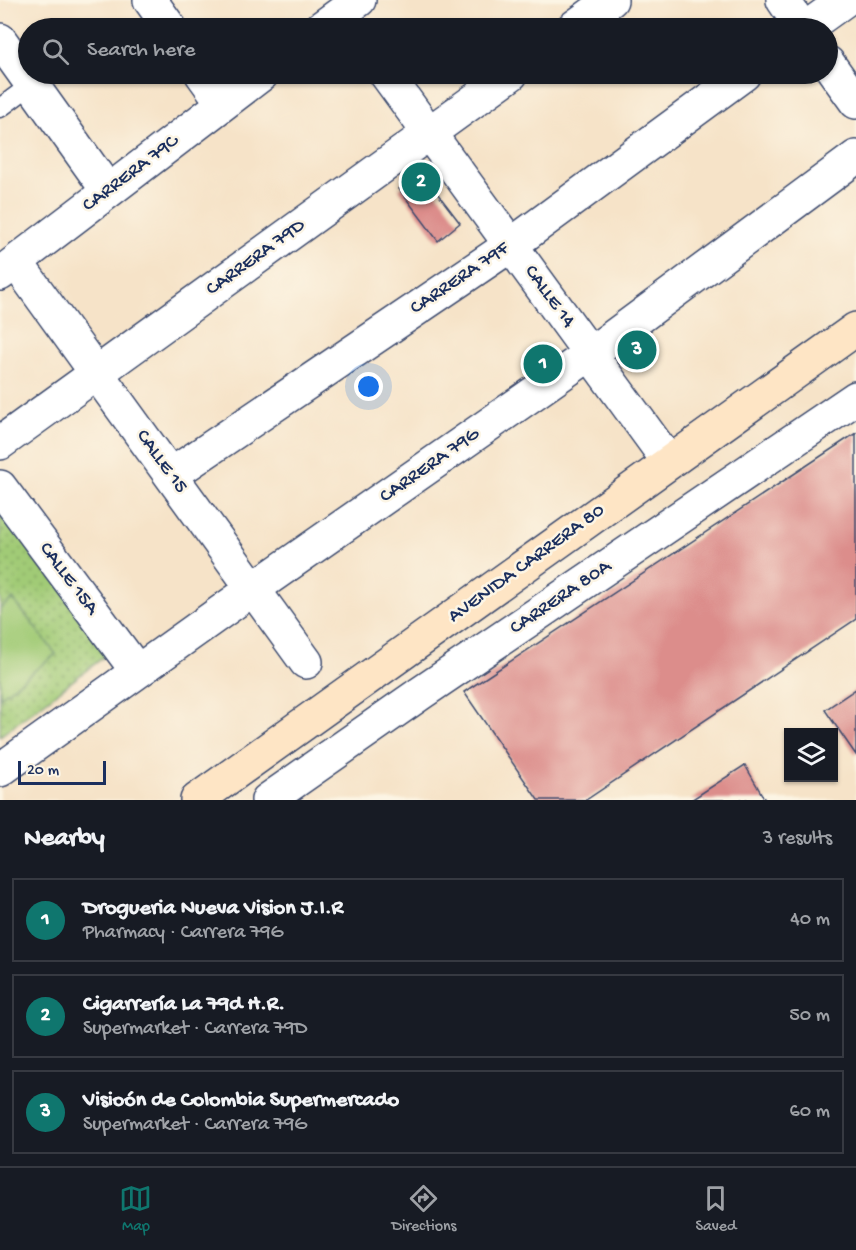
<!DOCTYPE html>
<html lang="en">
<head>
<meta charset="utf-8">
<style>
  :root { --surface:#171b24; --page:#20242c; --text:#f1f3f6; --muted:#9ea1a6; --line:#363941; --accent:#0f766e }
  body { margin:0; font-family:"Gochi Hand",sans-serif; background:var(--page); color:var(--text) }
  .controls { position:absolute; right:18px; bottom:18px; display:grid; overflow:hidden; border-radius:0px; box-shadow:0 2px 4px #0004 }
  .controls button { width:54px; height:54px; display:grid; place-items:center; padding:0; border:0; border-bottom:2px solid var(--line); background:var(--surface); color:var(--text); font:30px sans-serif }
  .scale { position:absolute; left:18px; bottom:15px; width:88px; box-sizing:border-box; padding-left:6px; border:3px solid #1b2f5e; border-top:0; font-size:16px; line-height:21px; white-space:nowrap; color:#1b2f5e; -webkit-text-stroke:4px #fcf5e5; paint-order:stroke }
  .you { position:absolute; left:369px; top:387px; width:21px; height:21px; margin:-15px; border:4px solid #fff; border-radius:50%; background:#1a73e8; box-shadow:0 0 0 9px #1a73e833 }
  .badge { display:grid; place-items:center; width:39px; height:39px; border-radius:50%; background:var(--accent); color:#fff; font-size:20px; font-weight:700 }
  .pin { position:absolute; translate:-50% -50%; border:3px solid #fff; box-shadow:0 2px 6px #0006 }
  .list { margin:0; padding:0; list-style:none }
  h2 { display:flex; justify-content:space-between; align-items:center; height:78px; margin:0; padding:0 24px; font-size:26px }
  h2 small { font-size:20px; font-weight:400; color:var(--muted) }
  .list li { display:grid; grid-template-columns:39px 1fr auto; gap:18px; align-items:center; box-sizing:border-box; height:84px; margin:0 12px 12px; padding:0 12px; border:2px solid var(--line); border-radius:0px }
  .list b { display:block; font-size:22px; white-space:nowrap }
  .list p { margin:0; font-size:20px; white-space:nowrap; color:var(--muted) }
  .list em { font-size:20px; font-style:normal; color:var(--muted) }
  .icon { flex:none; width:33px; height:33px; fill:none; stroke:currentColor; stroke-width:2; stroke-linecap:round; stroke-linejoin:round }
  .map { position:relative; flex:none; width:856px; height:800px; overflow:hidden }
  .search { position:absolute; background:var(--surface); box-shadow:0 2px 4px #0004; left:18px; right:18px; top:18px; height:66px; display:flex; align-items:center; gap:15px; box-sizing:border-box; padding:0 21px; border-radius:33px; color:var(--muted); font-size:22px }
  .sheet { height:366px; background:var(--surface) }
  nav { display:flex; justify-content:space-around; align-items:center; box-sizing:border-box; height:84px; border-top:2px solid var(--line); background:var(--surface); font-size:16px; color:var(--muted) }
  nav a { display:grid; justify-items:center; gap:3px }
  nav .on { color:var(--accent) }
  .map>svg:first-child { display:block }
  .grass { fill:url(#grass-dots); stroke:#5e7d6a; stroke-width:1.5 }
  .garden { fill:#a1cb76; stroke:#5e7d6a; stroke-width:1.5 }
  .building { fill:#dc8d8b }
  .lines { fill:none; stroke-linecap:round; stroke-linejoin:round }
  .lane-casing { stroke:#3c4a6e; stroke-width:21 }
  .street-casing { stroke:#3c4a6e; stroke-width:36 }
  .secondary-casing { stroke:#3c4a6e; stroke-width:36 }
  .lane { stroke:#fff; stroke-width:18 }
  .street { stroke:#fff; stroke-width:33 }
  .secondary { stroke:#fee5c5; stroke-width:33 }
  .labels { text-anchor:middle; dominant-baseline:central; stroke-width:5; stroke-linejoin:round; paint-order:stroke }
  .street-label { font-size:20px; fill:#1b2f5e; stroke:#fcf5e5 }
</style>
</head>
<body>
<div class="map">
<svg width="856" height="800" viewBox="0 0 856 800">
  <defs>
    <pattern id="grass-dots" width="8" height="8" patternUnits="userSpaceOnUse" patternTransform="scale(1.5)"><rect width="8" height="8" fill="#a1cb76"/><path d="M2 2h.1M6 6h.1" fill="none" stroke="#82a564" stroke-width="1.8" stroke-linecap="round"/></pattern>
  </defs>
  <rect width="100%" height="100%" fill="#fcf5e5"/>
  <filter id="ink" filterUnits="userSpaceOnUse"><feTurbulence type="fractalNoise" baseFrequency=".0167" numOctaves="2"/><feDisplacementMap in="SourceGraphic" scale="12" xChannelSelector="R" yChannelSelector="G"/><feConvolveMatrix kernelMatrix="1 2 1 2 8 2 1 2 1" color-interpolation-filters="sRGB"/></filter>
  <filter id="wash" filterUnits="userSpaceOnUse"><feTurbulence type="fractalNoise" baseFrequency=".008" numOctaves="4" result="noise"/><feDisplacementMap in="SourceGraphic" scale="24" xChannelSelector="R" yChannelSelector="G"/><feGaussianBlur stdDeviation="1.35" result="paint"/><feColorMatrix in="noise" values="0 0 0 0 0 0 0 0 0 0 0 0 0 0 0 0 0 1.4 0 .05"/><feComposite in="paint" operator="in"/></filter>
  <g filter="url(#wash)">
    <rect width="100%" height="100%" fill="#f6e3c8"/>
    <polygon class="grass" points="0,505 113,650 0,736"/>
    <polygon class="garden" points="13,599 56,654 0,697 0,609"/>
    <g id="blocks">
      <g class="building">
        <polygon points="421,172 460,223 438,241 399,189"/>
        <polygon points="643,338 654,352 634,367 623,353"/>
        <polygon points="856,433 856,619 586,800 538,800 464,692"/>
        <polygon points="856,689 856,755 825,710"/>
        <polygon points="745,765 765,800 691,800"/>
      </g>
    </g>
  </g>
  <g filter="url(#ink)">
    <use href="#blocks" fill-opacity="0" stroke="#3c4a6e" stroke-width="1.5"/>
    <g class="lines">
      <defs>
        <polyline id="lane" points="0,108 32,84"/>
        <g id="street">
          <polyline points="150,0 170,28"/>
          <polyline points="783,0 802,28"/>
          <polyline points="321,28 359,0"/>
          <polyline points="573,28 611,0"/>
          <polyline points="806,28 845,0"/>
          <polyline points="0,40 108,191"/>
          <polyline points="828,63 856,102"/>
          <polyline points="202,74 223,103"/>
          <polyline points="386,74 669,462"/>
          <polyline points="16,262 306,662"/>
          <polyline points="0,274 262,74"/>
          <polyline points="0,443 511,74"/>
          <polyline points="171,475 511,245 744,74"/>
          <polyline points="0,487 137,671"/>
          <polyline points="0,770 253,589 590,354 856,157"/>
          <polyline points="268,800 421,693 856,398"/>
        </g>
        <polyline id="secondary" points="197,800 856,329"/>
      </defs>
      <use href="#lane" class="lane-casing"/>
      <use href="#street" class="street-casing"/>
      <use href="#secondary" class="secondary-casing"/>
      <use href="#lane" class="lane"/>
      <use href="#street" class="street"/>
      <use href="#secondary" class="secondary"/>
    </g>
  </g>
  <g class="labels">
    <g class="street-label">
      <text transform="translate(131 174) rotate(-37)">CARRERA 79C</text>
      <text transform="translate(256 258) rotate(-36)">CARRERA 79D</text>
      <text transform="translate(460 279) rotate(-34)">CARRERA 79F</text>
      <text transform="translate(549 297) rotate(54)">CALLE 14</text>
      <text transform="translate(161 462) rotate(54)">CALLE 15</text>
      <text transform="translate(430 466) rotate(-35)">CARRERA 79G</text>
      <text transform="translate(527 564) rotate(-36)">AVENIDA CARRERA 80</text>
      <text transform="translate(68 579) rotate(53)">CALLE 15A</text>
      <text transform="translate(561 598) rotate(-34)">CARRERA 80A</text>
    </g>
  </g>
</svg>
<div class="controls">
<button><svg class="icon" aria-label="layers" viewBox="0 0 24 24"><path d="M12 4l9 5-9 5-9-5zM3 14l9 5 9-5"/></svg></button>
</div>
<div class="scale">20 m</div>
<div class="you"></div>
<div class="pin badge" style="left:543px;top:364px">1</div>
<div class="pin badge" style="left:421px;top:182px">2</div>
<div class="pin badge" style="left:637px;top:350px">3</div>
<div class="search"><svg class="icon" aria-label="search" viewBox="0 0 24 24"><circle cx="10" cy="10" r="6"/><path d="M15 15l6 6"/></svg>Search here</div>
</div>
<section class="sheet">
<h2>Nearby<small>3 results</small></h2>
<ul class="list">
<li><span class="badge">1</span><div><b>Drogueria Nueva Vision J.I.R</b><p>Pharmacy · Carrera 79G</p></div><em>40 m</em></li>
<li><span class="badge">2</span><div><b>Cigarrería La 79d H.R.</b><p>Supermarket · Carrera 79D</p></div><em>50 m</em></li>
<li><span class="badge">3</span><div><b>Visioón de Colombia Supermercado</b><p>Supermarket · Carrera 79G</p></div><em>60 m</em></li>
</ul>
</section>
<nav>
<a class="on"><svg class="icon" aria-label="map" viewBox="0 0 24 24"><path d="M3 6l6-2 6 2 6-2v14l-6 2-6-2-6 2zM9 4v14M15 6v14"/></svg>Map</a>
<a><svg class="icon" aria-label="directions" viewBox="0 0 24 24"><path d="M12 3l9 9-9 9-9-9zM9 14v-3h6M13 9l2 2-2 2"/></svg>Directions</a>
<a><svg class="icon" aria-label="saved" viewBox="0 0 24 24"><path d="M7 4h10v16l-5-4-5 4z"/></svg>Saved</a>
</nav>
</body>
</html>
